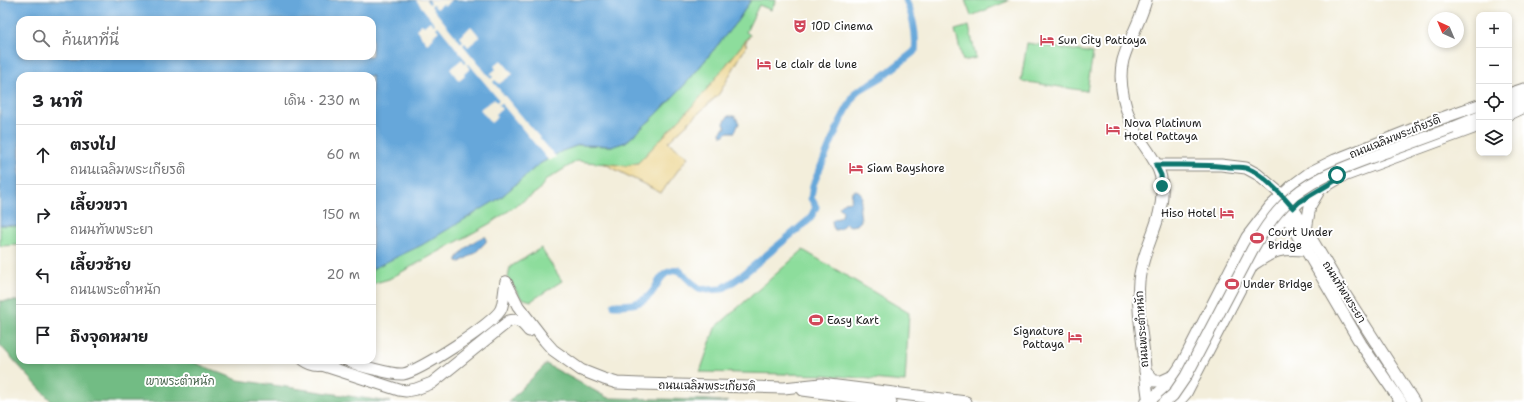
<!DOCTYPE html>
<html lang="th">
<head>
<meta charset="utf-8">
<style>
  :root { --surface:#fff; --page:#f6f6f6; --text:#202124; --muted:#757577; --line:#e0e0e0 }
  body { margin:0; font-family:"Shantell Sans","Playpen Sans Thai",sans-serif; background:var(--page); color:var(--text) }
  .controls { position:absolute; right:12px; top:12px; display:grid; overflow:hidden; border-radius:8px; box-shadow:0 2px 6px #0003 }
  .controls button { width:36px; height:36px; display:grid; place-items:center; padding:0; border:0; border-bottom:1px solid var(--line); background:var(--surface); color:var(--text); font:20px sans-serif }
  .compass { position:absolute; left:1428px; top:12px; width:36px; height:36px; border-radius:50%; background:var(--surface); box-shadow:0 2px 6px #0003; rotate:316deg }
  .stop { position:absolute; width:12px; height:12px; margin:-9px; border:3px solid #0f766e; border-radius:50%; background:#fff }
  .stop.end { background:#0f766e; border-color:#fff; box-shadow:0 1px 4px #0008 }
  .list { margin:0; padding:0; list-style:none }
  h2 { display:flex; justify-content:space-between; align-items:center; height:52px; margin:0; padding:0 16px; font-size:17px }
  h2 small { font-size:13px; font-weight:400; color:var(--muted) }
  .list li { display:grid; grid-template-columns:26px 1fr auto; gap:12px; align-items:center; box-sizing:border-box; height:60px; padding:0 16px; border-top:1px solid var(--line) }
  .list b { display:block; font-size:15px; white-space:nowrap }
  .list p { margin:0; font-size:13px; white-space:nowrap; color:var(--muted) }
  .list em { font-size:13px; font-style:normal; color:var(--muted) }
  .icon { flex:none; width:22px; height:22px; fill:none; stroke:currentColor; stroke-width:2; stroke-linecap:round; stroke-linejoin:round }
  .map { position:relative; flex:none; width:1524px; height:402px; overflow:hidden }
  .search { position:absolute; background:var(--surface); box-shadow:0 2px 6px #0003; left:16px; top:16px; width:360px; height:44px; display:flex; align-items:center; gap:10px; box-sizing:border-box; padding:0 14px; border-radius:12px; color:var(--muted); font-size:15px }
  .panel { position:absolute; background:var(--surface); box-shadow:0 2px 6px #0003; left:16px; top:72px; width:360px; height:292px; border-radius:12px }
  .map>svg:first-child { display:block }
  .green { fill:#8ddd9c; stroke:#547c5c }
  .forest { fill:#72bc84; stroke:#476c50 }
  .sand { fill:#eeda9e; stroke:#857b5d }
  .water { fill:#66a7da; stroke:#41627b; fill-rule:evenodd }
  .pier { fill:#f3eedb }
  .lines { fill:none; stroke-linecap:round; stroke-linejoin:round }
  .canal { stroke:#66a7da; stroke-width:7 }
  .secondary-casing { stroke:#88857c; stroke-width:13 }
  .secondary { stroke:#fff; stroke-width:11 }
  .secondary-bridge-casing { stroke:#88857c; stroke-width:13; stroke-linecap:butt }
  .secondary-bridge { stroke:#fff; stroke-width:11 }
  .route { stroke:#0f766e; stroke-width:5 }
  .labels { text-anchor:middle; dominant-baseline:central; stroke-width:4; stroke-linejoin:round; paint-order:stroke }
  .poi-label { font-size:11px; fill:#1c1c1c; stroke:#fff; text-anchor:start }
  .street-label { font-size:11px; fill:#1c1c1c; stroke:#fff }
  .park-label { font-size:11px; fill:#446049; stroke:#fff }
</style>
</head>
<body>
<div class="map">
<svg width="1524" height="402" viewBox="0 0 1524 402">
  <rect width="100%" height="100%" fill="#fff"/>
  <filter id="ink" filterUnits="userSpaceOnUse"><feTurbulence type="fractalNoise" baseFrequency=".025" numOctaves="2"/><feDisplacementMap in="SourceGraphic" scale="8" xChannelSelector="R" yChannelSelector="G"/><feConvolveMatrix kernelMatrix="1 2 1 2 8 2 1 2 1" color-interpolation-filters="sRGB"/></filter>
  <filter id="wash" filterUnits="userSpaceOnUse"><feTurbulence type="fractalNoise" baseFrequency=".012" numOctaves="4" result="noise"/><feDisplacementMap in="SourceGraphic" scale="16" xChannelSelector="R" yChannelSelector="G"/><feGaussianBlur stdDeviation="0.9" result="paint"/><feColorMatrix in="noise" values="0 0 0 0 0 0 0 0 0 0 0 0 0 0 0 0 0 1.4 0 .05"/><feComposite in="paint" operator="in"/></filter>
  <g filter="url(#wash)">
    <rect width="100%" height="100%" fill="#f3eedb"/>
    <g class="green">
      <polygon points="751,0 776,0 771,10 759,5 746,32 750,35 699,99 638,163 625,166 577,161 546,180 538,191 489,224 389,279 372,284 372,269 500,198 538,165 562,151 579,145 612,146 626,142 656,115 689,80 738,20"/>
      <polygon points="965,0 1008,0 1008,1 971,16"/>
      <polygon points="969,26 976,58 963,61 955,30"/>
      <polygon points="1027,43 1093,53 1087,91 1021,81"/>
      <polygon points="0,225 20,226 20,245 0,246"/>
      <polygon points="541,248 562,281 531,301 521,298 508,278 510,267"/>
      <polygon points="803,250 909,313 905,382 826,375 700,372 715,328"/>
    </g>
    <g class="forest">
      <polygon points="0,301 20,301 20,360 188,360 238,380 390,402 52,402 0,345"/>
      <polygon points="546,364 608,398 708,400 728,402 508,402"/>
    </g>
    <polygon class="sand" points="750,35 745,44 747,45 719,94 668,142 688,157 661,193 603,163 625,166 638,163 699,99"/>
    <g class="water">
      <path d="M0,0H751L738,20L689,80L656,115L626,142L614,146L579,145L562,151L538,165L500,198L422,245L372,269V76H20V226L0,225ZM20,20H372V56H20Z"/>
      <polygon points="728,116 735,116 739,123 735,132 728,132 725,135 722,136 721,132 723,128 726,128 724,123"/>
      <path d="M856,190C865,193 861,200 860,207C859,211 861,216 861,221L857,225L850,226L846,223L840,229L835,230L833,227L832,221L834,219L839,218L842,216L843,211L839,207L844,202L851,201L852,192Z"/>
      <path d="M483,237H486V242L475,253L460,262L457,261V259C463,249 473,241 483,237Z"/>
    </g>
    <polygon class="pier" points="416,0 426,0 429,4 431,3 429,0 451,0 445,6 443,4 437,9 433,5 431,6 461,43 463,41 460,37 471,26 480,37 468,47 465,43 463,45 491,79 493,77 490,74 496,69 494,66 501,60 513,74 499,84 495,80 493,82 556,157 549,161 501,103 498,105 502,109 496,114 498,117 491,123 480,109 494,99 497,102 499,100 469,64 467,65 470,69 464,74 465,76 459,81 450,69 462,59 465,63 467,62 438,26 436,28 439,31 433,36 434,38 427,44 416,29 422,24 424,26 430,21 434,25 435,24"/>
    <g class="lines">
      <path class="canal" d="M614,305C625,305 636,305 645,299C661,289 655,271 679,270L691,282L699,288L707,290L722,289L740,277L810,219L816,207L811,198L813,185L839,124L856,92L882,77L915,51C917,33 913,17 906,0"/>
    </g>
  </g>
  <g filter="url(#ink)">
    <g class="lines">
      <defs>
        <g id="secondary">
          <path d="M1146,0C1141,20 1129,39 1123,60C1117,83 1126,115 1138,136C1148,152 1162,167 1162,187C1164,221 1142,248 1139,281C1137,305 1141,330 1144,354C1145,370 1146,386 1149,402"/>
          <polyline points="1509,94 1524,89"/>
          <polyline points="1509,105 1524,98"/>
          <polyline points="1509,114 1524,107"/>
          <polyline points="1452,128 1479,117"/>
          <polyline points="1156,165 1221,165 1246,168 1257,174 1282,195 1293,208 1339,285 1414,402"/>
          <polyline points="1282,209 1361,344 1401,402"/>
          <polyline points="1306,230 1310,206 1319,191"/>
          <path d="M1254,264C1275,250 1280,248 1305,250"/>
          <polyline points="506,282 518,306 545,341 553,350 581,370 604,379 617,383 641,384 784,388 821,384 966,402"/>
          <path d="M304,360C314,367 324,367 333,360"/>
          <path d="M347,360C355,365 394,375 403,374C418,372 495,323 501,309C504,302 504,291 506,282"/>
          <path d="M322,365L399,390L406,391L416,389L432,383L509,321C519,318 523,324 529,331"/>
          <polyline points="1145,371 1154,381 1162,381 1173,376"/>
          <polyline points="803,390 891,402"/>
          <path d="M1146,402C1162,393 1174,377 1183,362L1247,237L1270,207L1292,186L1311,172L1335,160L1428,123L1479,105"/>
          <polyline points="1178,402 1186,393 1255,260 1277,225 1299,202 1341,177 1479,126"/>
        </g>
      </defs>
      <use href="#secondary" class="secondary-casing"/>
      <use href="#secondary" class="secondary"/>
      <defs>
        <path id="secondary-bridge" d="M1165,402L1173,395L1186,376L1252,250C1261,234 1271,218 1284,205C1310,178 1346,167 1380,154C1404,146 1428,137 1452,128"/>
      </defs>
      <use href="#secondary-bridge" class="secondary-bridge-casing"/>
      <use href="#secondary-bridge" class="secondary-bridge"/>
    </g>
  </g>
  <g class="lines" filter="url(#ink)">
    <path class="route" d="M1162,186L1161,175L1156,165C1181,165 1206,164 1230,167C1235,167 1241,167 1246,168C1262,173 1282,195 1293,208L1299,202L1341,177L1337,175"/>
  </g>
  <defs>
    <symbol id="theatre-bare" viewBox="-9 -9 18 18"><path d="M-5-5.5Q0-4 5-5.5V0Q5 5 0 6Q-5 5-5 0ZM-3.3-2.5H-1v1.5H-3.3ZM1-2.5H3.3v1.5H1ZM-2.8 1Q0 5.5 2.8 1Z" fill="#d1495b" stroke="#fff" stroke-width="2.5" paint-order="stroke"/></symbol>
    <symbol id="hotel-bare" viewBox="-9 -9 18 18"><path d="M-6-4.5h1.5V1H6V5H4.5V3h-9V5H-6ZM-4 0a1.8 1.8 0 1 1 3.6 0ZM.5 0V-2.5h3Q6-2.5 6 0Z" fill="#d1495b" stroke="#fff" stroke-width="2.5" paint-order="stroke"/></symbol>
    <symbol id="stadium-bare" viewBox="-9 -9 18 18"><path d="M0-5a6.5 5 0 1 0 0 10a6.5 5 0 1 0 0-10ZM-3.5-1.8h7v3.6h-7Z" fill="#d1495b" stroke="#fff" stroke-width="2.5" paint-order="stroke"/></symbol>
  </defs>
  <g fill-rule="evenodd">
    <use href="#theatre-bare" x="790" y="16" width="20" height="20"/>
    <use href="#hotel-bare" x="1037" y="30" width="20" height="20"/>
    <use href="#hotel-bare" x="754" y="54" width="20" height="20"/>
    <use href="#hotel-bare" x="1103" y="119" width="20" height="20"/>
    <use href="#hotel-bare" x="846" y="158" width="20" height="20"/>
    <use href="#hotel-bare" x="1217" y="203" width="20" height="20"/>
    <use href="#stadium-bare" x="1247" y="228" width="20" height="20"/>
    <use href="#stadium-bare" x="1222" y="274" width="20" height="20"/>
    <use href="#stadium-bare" x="806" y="310" width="20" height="20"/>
    <use href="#hotel-bare" x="1065" y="327" width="20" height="20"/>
  </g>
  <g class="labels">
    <g class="poi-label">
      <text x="811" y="26">10D Cinema</text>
      <text x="1058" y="40">Sun City Pattaya</text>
      <text x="775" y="64">Le clair de lune</text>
      <text x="1124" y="123">Nova Platinum<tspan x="1124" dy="13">Hotel Pattaya</tspan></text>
      <text x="867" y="168">Siam Bayshore</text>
      <text x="1216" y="213" text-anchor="end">Hiso Hotel</text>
      <text x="1268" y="232">Court Under<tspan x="1268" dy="13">Bridge</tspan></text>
      <text x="1243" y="284">Under Bridge</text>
      <text x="827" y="320">Easy Kart</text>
      <text x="1064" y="331" text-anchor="end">Signature<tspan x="1064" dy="13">Pattaya</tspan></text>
    </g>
    <g class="street-label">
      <text transform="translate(1395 137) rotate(-22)">ถนนเฉลิมพระเกียรติ</text>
      <text transform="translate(1344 292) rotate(58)">ถนนทัพพระยา</text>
      <text transform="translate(1142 329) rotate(-94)">ถนนพระตำหนัก</text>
      <text transform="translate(707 386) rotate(1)">ถนนเฉลิมพระเกียรติ</text>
    </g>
    <g class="park-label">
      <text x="180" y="381">เขาพระตำหนัก</text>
    </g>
  </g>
</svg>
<div class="controls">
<button>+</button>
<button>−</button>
<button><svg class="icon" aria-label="locate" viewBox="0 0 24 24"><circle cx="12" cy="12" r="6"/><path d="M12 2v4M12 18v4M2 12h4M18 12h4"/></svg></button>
<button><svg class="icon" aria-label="layers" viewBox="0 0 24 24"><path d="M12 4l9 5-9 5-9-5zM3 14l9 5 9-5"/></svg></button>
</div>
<svg class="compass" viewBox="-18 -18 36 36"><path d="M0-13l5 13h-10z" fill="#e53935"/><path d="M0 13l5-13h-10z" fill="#757577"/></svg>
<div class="stop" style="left:1337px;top:175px"></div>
<div class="stop end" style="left:1162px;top:186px"></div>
<div class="search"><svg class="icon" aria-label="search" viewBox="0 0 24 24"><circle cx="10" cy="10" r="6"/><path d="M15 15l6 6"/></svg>ค้นหาที่นี่</div>
<section class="panel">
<h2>3 นาที<small>เดิน · 230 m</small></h2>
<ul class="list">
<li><svg class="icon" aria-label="ahead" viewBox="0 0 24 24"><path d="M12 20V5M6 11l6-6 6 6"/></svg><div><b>ตรงไป</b><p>ถนนเฉลิมพระเกียรติ</p></div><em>60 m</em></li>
<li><svg class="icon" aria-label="right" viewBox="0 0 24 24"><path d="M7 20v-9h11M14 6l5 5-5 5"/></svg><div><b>เลี้ยวขวา</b><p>ถนนทัพพระยา</p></div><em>150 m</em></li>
<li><svg class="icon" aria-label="left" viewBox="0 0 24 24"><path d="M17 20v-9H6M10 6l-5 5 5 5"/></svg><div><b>เลี้ยวซ้าย</b><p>ถนนพระตำหนัก</p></div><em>20 m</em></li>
<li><svg class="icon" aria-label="arrive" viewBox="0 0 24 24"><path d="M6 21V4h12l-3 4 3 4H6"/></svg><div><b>ถึงจุดหมาย</b></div></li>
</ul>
</section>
</div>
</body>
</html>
